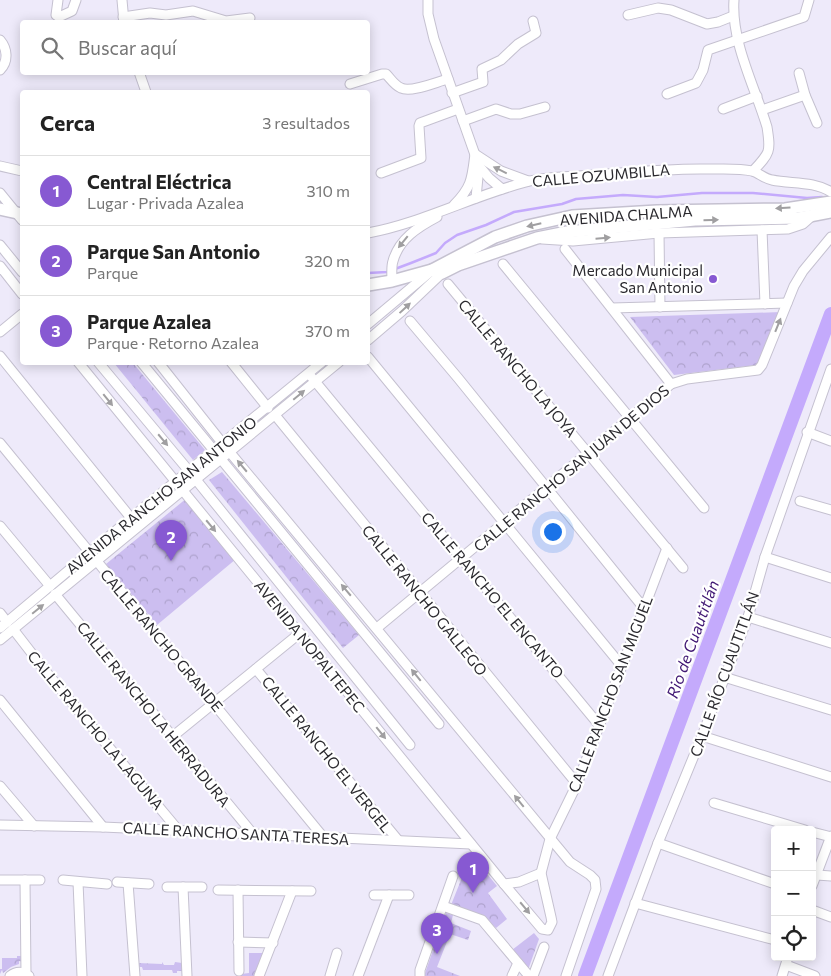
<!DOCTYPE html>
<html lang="es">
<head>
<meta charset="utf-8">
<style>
  :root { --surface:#fff; --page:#f2f2f2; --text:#222; --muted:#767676; --line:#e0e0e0; --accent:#8759d2 }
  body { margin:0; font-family:Commissioner,sans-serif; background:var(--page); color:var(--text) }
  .controls { position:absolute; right:15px; bottom:15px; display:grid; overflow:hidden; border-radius:5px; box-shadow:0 2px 12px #0003 }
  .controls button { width:45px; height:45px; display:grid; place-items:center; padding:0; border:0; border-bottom:1px solid var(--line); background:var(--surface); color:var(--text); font:25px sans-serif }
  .you { position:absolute; left:552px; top:531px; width:18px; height:18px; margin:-12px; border:4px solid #fff; border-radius:50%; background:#1a73e8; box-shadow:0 0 0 8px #1a73e833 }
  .badge { display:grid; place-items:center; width:32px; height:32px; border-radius:50%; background:var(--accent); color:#fff; font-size:16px; font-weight:700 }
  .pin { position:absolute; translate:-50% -41px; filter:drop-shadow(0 1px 2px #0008) }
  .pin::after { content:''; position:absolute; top:26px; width:18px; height:15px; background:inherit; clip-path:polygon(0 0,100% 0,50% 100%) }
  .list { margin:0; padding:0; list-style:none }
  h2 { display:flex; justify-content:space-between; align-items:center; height:65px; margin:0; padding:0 20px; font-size:21px }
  h2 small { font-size:16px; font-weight:400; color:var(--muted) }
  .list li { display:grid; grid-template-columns:32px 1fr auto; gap:15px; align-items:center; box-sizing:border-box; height:70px; padding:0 20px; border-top:1px solid var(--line) }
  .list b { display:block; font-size:19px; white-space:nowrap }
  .list p { margin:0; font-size:16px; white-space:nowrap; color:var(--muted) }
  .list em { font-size:16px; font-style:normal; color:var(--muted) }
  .icon { flex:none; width:28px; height:28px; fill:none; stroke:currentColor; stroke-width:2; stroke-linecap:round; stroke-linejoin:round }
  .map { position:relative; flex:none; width:831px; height:976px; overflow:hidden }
  .search { position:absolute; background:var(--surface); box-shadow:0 2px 12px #0003; left:20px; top:20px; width:350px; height:55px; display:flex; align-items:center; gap:12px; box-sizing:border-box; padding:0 18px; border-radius:5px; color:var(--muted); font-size:19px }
  .panel { position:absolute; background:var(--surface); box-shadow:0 2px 12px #0003; left:20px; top:90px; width:350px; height:275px; border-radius:5px }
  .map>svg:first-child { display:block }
  .park { fill:url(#park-crowns) }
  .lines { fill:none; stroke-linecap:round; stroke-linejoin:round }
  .stream { stroke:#c4aafc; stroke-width:2.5 }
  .river { stroke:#c4aafc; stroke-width:14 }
  .minor-casing { stroke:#c5c1d0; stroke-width:11 }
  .major-casing { stroke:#c5c1d0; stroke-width:14 }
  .minor { stroke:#fff; stroke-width:9 }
  .major { stroke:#fff; stroke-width:11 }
  .oneway { fill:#a09fa1 }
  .poi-dot { fill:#8759d2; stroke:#fff; stroke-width:2 }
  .labels { text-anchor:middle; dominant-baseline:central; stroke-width:4.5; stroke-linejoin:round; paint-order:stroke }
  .street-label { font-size:15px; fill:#2b2a2f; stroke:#fff }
  .poi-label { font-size:15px; fill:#2b2a2f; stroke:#fff; text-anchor:end }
  .water-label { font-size:16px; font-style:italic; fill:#411874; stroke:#fff }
</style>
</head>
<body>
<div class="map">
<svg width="831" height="976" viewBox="0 0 831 976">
  <defs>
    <pattern id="park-crowns" width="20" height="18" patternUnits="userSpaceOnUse" patternTransform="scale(1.25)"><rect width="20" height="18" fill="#ccbef0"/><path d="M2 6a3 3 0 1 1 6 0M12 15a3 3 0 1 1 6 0" fill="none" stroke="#afa3ce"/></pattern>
  </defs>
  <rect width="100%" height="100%" fill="#eeeafa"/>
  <g class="park">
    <polygon points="781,312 757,365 674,375 630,317"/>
    <polygon points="114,363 133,363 205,450 193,460"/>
    <polygon points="222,472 359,635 343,648 209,480"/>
    <polygon points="187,498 236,559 157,625 106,564"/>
    <polygon points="463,875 488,875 497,886 488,893 507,919 496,928 484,917 451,905"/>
    <polygon points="446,913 453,915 451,923 471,931 468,940 450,934 437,967 460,976 424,976"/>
    <polygon points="534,933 539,939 528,970 512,950"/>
    <polygon points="249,953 264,953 257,976 241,976 241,974 249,973"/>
    <polygon points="17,956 23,956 23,962 19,961 19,964 11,967 3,973 2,970 0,974 0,969 2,969 2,958 17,958"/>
    <polygon points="162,962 164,965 174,965 175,962 182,963 182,971 177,971 177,973 173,973 172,970 143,970 142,967 137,967 138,963 162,964"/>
  </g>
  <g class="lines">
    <polyline class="stream" points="368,273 387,272 411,263 436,253 445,243 457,235 486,225 514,212 562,204 576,199 623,195 657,197 702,193 753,193 807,198 822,197"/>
    <polyline class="river" points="585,976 831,314"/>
    <defs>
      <g id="minor">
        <polyline points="58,0 56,15 59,17 72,11 76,0"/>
        <polyline points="122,0 124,22"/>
        <polyline points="428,0 428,14 434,39 479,166 489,178 502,189"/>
        <path d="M734,0C731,42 755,87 767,127C771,152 770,153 753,171"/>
        <polyline points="628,15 658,8 671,10 707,24 718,22 733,16"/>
        <polyline points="123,17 150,13 166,15 193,11 226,21 250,18"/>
        <path d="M0,40C7,48 9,61 0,70"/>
        <polyline points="139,72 146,92"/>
        <polyline points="799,73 805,95 817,123"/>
        <path d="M350,84L382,74H386C391,79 394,85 401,88C411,93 436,82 448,79"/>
        <polyline points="452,93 483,82 482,69 501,60 518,44 536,33 533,21"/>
        <polyline points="667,94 696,83 703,70 708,50 804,17 809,0"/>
        <polyline points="723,109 757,96"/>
        <polyline points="762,110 805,95"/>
        <polyline points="463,121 496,109 511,114 520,114 545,107"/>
        <polyline points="0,166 22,171"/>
        <polyline points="381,173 421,158 419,126 420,123 458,109"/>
        <polyline points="0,193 22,220"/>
        <polyline points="476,198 479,166"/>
        <path d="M454,205C472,187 472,178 475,154L501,171L528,181"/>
        <polyline points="762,230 765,304"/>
        <path d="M368,233C422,223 472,196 526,182C547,176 571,177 593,175C632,172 671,168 710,169C723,169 739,168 752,171C759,173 765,179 772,180C791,184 814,181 831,192"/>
        <polyline points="659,233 660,307"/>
        <polyline points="542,239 573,241 659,233 788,229 803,224 812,216"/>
        <polyline points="0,245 22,272"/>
        <polyline points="565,249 671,384"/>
        <polyline points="503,264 704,508"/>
        <polyline points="0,266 22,294"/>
        <path d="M392,281C392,275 391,267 393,261C399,239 418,227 437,217"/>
        <polyline points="448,284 683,568"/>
        <polyline points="612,308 787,303"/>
        <polyline points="410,321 458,378 643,607"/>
        <polyline points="368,324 430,272"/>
        <polyline points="0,332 22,314"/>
        <polyline points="368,340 402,311 442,273"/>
        <polyline points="0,356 131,518"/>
        <polyline points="368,357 621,665"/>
        <polyline points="78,362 504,884 542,929 548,930 552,922 551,917 541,873 550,839 577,784 667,548"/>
        <polyline points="98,362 189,471 410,745"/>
        <polyline points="141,362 439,724"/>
        <polyline points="158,362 223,444 570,862 590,875 595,880 596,889 566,976"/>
        <polyline points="231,362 268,408"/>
        <polyline points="309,374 599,725"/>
        <polyline points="275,415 577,784"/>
        <polyline points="807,432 831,441"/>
        <polyline points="0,443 324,838"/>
        <polyline points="800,501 831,510"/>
        <polyline points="0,526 50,586"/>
        <polyline points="765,557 831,578"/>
        <polyline points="55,594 253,834"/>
        <polyline points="0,613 7,622"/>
        <polyline points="748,617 831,643"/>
        <polyline points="0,628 131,518 322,362"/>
        <polyline points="377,628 671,384 687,379 758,370 762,365 794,286 803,271 831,237"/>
        <polyline points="13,629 47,673 179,831"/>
        <polyline points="0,640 339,362"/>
        <polyline points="256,669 398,840"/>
        <polyline points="724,677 831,710"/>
        <polyline points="0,700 103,827"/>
        <polyline points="702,736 831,777"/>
        <polyline points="172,737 300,633"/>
        <polyline points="0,786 34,826"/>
        <polyline points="714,803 805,830"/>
        <polyline points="0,825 103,827 471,844"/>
        <polyline points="812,832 831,837"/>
        <polyline points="658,843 775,884"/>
        <polyline points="817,875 831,876"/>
        <polyline points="0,880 40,880"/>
        <polyline points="25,880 26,974"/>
        <polyline points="63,880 107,884"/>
        <polyline points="78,882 82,976"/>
        <polyline points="117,882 149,884"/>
        <polyline points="128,883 135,976"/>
        <polyline points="504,884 519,882 541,873"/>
        <polyline points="812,886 831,836"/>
        <polyline points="167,887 202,887"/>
        <polyline points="183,887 187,976"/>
        <polyline points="218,890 311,891"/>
        <polyline points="238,890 239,971"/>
        <polyline points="374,895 409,895"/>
        <polyline points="635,903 775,940"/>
        <polyline points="443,906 482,920 529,976"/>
        <polyline points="812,910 831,917"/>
        <polyline points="238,942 273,943"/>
        <polyline points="786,965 815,976"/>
        <path d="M10,976C16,971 23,971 29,976"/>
        <polyline points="259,976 292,891"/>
        <polyline points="330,976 337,953"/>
        <polyline points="358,976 389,895"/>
        <polyline points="420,976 420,970 453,876"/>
        <polyline points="512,976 518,963"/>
        <polyline points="533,976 544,947"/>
        <polyline points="608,976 658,843 702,736 748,617 765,557 831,369"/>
        <polyline points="782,976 788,957"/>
      </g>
      <g id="major">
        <polyline points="0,209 22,214"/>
        <polyline points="432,270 442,273 458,265 496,252 537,238 567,232 695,220 799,218 831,212"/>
        <polyline points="368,285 392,281 432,270 495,237 527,226 572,216 657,211 785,209 831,202"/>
      </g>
    </defs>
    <use href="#minor" class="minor-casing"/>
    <use href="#major" class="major-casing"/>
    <use href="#minor" class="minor"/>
    <use href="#major" class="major"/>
  </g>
  <defs><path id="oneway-solid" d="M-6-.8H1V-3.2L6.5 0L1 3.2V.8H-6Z" transform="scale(1.25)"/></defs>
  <g class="oneway">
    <use href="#oneway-solid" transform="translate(500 170) rotate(-154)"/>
    <use href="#oneway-solid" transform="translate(783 208) rotate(176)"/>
    <use href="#oneway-solid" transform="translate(711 220) rotate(-1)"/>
    <use href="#oneway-solid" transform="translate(534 225) rotate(167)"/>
    <use href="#oneway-solid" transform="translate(603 238) rotate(-5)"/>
    <use href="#oneway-solid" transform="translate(403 242) rotate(129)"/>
    <use href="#oneway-solid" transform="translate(405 308) rotate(-43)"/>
    <use href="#oneway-solid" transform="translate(778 325) rotate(-68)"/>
    <use href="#oneway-solid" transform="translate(299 395) rotate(-40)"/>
    <use href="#oneway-solid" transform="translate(108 400) rotate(51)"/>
    <use href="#oneway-solid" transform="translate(163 440) rotate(50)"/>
    <use href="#oneway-solid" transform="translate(242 466) rotate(-130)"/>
    <use href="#oneway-solid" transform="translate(211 526) rotate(50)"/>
    <use href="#oneway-solid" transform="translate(346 590) rotate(-130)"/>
    <use href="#oneway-solid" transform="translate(38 609) rotate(-39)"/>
    <use href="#oneway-solid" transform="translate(416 675) rotate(-129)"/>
    <use href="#oneway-solid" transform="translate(381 733) rotate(51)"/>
    <use href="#oneway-solid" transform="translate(519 801) rotate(-129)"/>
    <use href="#oneway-solid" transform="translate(525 908) rotate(50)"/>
  </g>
  <circle class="poi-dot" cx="713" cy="279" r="5"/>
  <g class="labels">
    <g class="street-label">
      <text transform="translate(601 175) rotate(-5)">CALLE OZUMBILLA</text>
      <text transform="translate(626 215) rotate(-4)">AVENIDA CHALMA</text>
      <text transform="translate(518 368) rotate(50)">CALLE RANCHO LA JOYA</text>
      <text transform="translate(571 468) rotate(-40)">CALLE RANCHO SAN JUAN DE DIOS</text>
      <text transform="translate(161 495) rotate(-39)">AVENIDA RANCHO SAN ANTONIO</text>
      <text transform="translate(493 595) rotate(50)">CALLE RANCHO EL ENCANTO</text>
      <text transform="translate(425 600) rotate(51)">CALLE RANCHO GALLEGO</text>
      <text transform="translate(162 640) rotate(50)">CALLE RANCHO GRANDE</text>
      <text transform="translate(310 646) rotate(51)">AVENIDA NOPALTEPEC</text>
      <text transform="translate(724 674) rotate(-70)">CALLE RÍO CUAUTITLÁN</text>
      <text transform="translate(610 694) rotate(-69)">CALLE RANCHO SAN MIGUEL</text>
      <text transform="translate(154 714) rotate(51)">CALLE RANCHO LA HERRADURA</text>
      <text transform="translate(96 730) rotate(50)">CALLE RANCHO LA LAGUNA</text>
      <text transform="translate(327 754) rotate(51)">CALLE RANCHO EL VERGEL</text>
      <text transform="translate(236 833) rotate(3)">CALLE RANCHO SANTA TERESA</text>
    </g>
    <g class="poi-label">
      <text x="703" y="270">Mercado Municipal<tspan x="703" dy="17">San Antonio</tspan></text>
    </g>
    <g class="water-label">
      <text transform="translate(692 639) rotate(-70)">Rio de Cuautitlán</text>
    </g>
  </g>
</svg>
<div class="controls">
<button>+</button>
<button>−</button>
<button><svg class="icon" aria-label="locate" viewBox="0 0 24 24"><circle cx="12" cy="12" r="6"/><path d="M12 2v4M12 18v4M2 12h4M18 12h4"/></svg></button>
</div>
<div class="you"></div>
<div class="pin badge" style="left:473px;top:893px">1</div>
<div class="pin badge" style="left:171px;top:561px">2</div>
<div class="pin badge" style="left:437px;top:954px">3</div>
<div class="search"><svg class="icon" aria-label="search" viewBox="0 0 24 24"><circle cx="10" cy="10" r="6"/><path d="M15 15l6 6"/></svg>Buscar aquí</div>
<section class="panel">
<h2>Cerca<small>3 resultados</small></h2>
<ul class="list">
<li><span class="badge">1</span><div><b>Central Eléctrica</b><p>Lugar · Privada Azalea</p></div><em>310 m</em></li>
<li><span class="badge">2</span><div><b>Parque San Antonio</b><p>Parque</p></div><em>320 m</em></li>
<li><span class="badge">3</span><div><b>Parque Azalea</b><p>Parque · Retorno Azalea</p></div><em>370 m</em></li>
</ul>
</section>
</div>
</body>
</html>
